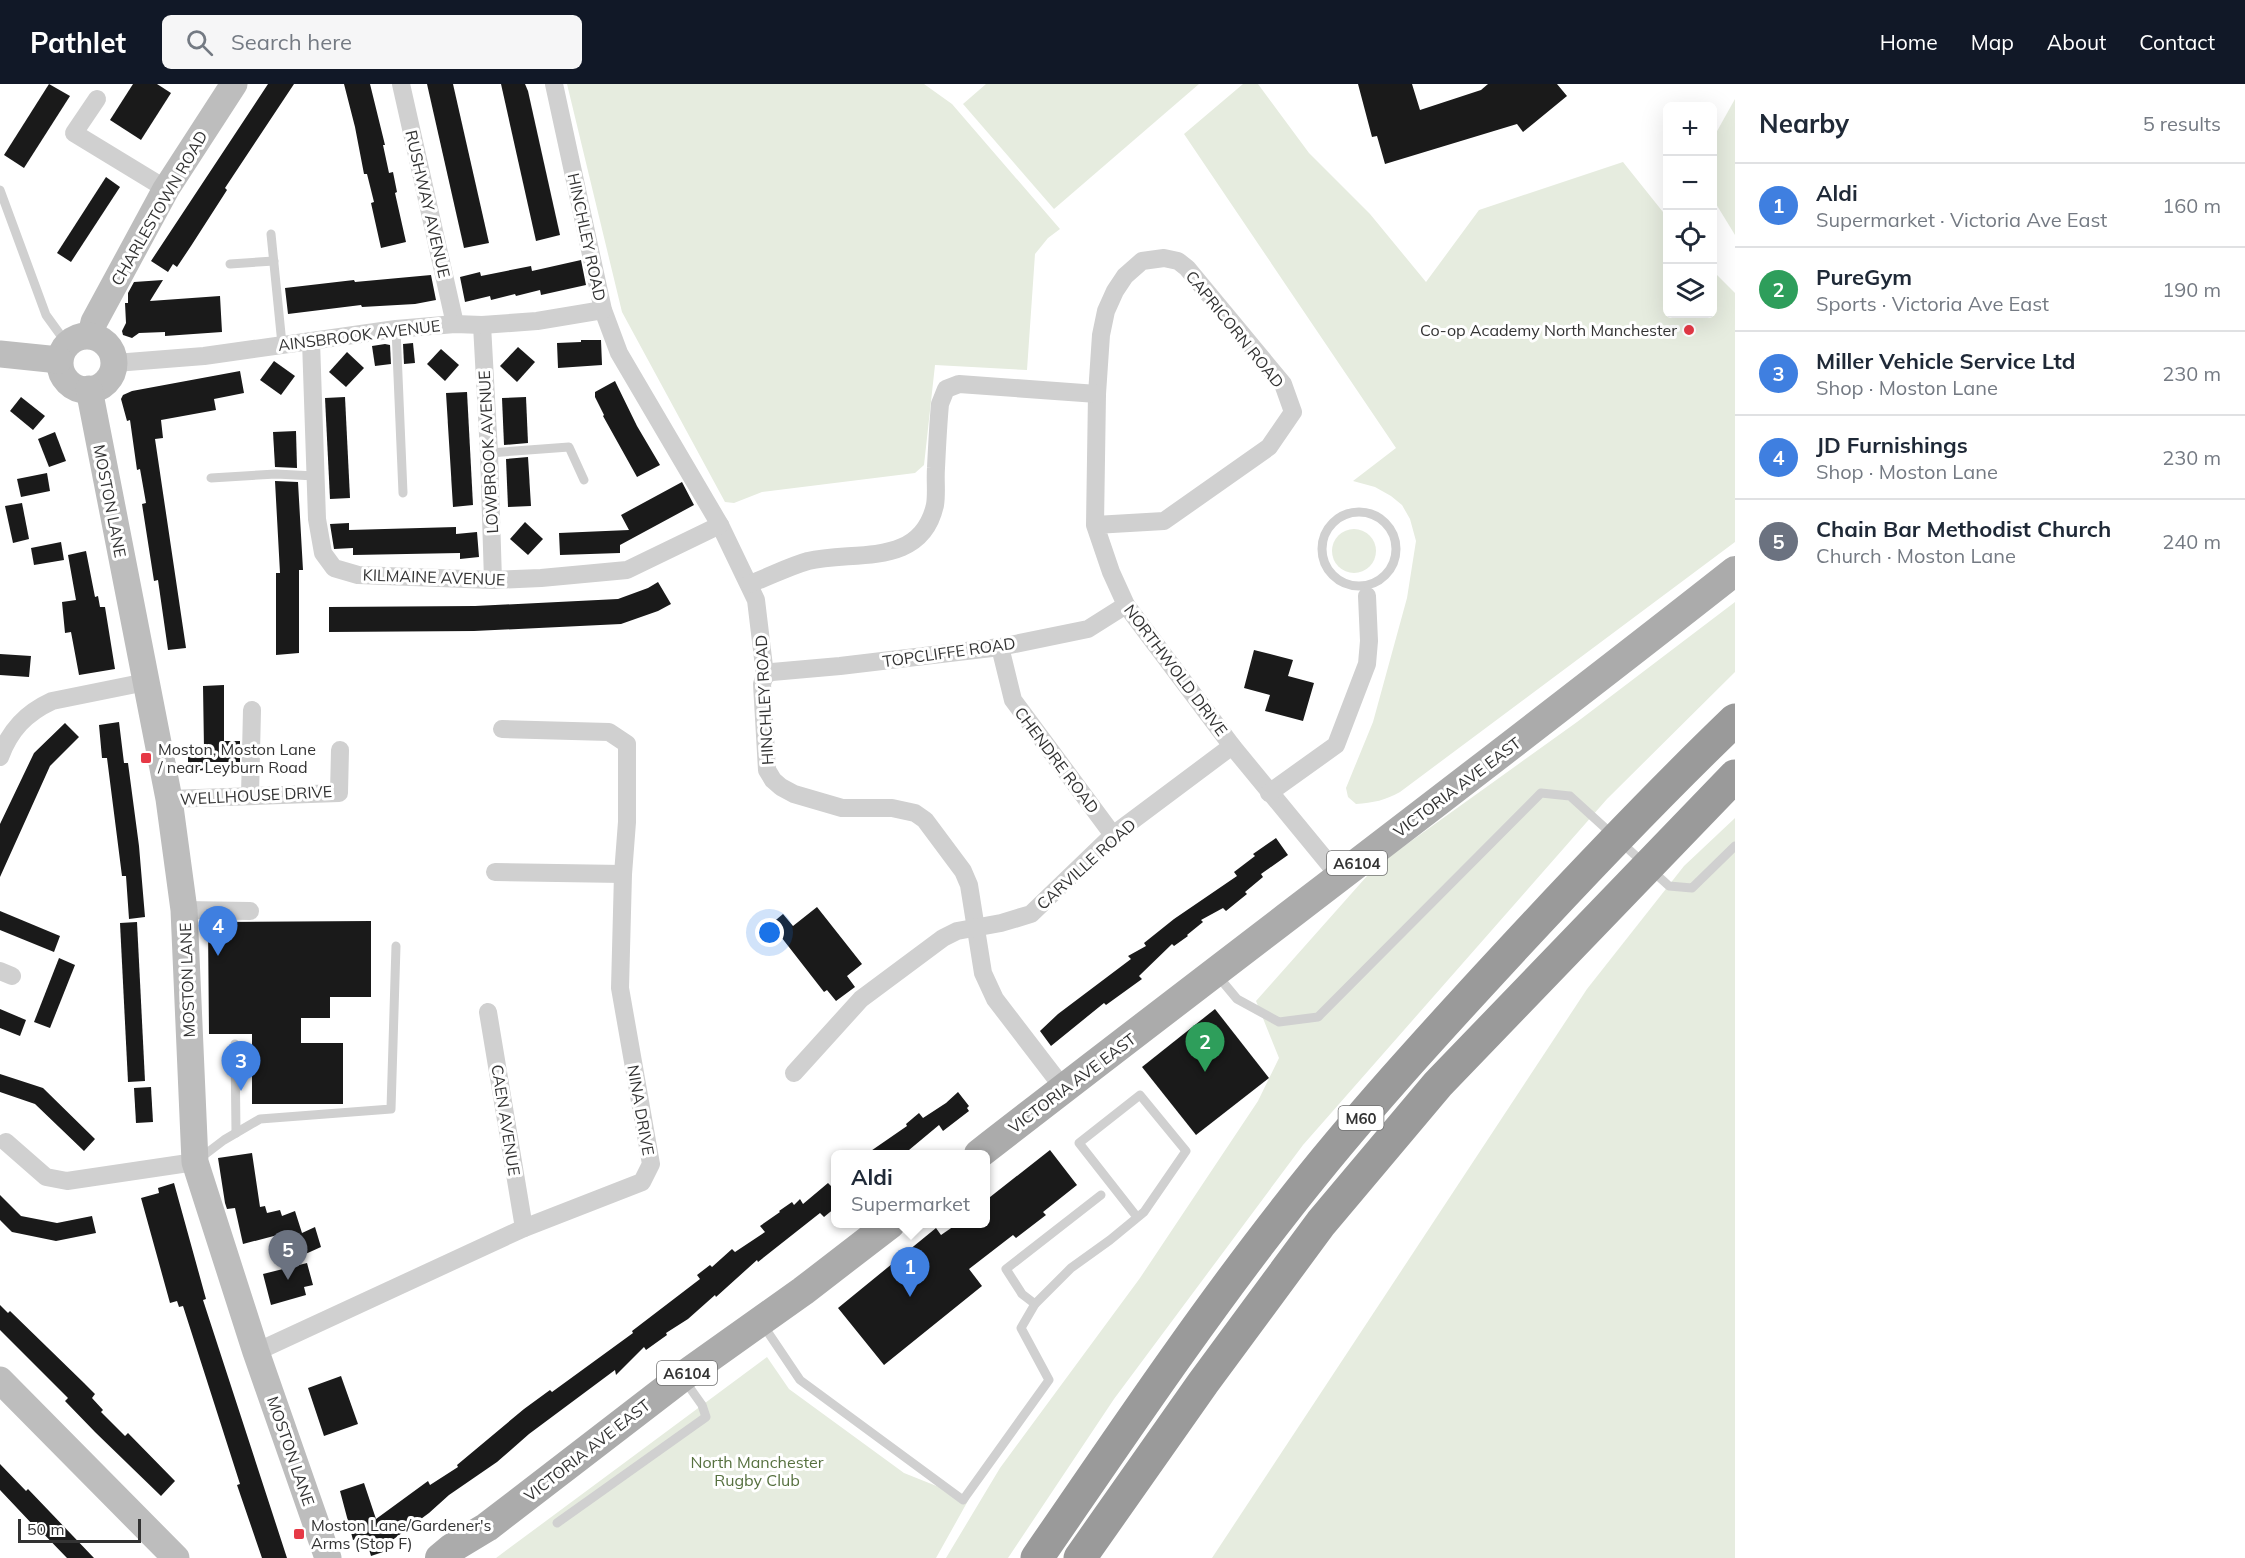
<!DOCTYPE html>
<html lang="en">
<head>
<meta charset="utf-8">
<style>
  :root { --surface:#fff; --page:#f6f6f7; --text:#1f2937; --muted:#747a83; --line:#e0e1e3; --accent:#111827 }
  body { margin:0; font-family:Mulish,sans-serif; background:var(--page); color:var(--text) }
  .controls { position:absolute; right:18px; top:18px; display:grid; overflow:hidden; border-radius:9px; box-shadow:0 6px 24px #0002 }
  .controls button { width:54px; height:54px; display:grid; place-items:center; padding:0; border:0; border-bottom:2px solid var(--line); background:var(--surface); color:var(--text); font:30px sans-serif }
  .scale { position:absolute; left:18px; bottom:15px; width:123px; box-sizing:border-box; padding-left:6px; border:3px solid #333; border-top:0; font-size:16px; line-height:21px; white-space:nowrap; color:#333; -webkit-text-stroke:4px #fff; paint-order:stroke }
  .you { position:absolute; left:770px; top:849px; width:21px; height:21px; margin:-15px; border:4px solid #fff; border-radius:50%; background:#1a73e8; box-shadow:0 0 0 9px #1a73e833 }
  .badge { display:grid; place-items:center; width:39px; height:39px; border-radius:50%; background:var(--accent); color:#fff; font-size:20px; font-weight:700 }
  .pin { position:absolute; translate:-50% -50px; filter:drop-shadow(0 2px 3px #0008) }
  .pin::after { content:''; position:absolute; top:32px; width:21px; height:18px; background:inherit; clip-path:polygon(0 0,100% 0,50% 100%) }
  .popup { position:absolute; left:831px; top:1066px; width:159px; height:78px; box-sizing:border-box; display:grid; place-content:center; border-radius:9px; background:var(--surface); filter:drop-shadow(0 2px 4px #0005); font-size:20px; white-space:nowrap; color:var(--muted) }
  .popup b { font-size:22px; color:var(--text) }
  .popup::after { content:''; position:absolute; left:50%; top:100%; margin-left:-12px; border:12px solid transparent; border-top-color:var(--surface) }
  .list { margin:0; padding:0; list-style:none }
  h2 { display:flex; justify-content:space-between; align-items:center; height:78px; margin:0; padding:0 24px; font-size:26px }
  h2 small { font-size:20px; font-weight:400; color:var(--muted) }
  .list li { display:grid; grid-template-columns:39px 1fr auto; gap:18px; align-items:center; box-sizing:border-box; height:84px; padding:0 24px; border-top:2px solid var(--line) }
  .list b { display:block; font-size:22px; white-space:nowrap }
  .list p { margin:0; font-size:20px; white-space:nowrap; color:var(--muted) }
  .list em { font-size:20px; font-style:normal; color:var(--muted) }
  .icon { flex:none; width:33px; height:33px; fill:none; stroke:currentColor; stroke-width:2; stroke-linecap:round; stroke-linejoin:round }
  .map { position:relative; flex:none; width:1735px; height:1474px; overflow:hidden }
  header { display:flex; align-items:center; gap:36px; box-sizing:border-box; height:84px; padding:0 30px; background:var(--accent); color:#fff }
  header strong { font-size:28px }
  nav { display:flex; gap:33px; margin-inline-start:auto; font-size:21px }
  .search { width:420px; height:54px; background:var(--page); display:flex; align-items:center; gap:15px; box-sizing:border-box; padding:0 21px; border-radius:9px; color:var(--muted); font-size:22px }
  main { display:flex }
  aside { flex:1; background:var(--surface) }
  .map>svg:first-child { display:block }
  .green { fill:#e6ecdf }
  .building { fill:#1a1a1a }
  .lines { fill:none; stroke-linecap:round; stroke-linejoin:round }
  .lane { stroke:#d0d0d0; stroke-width:9 }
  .street { stroke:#d0d0d0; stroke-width:18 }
  .secondary { stroke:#bdbdbd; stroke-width:27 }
  .primary { stroke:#ababab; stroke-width:30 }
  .highway { stroke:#9a9a9a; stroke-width:33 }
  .poi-dot { fill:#e63946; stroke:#fff; stroke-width:2 }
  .labels { text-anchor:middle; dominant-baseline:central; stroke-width:6; stroke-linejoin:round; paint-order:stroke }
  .shield { fill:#fff; stroke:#707070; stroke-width:1.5 }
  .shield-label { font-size:15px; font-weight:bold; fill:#333 }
  .street-label { font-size:16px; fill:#333; stroke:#fff }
  .poi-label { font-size:16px; fill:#333; stroke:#fff; text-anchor:start }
  .park-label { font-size:16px; fill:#56703f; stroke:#fff }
</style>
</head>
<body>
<header>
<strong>Pathlet</strong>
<div class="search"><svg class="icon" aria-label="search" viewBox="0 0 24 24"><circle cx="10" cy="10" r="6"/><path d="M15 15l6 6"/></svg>Search here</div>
<nav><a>Home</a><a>Map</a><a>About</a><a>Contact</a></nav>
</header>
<main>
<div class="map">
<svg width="1735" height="1474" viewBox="0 0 1735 1474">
  <rect width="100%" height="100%" fill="#fff"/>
  <g class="green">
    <polygon points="567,0 924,0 952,20 1060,145 1048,154 1035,170 1027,286 935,281 924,381 915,389 762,408 734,419 725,418 622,228"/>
    <polygon points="986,0 1199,0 1054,125 963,20"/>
    <path d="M1243,0H1258L1309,69L1370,130L1426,198L1479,126L1623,78L1667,133L1668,230H1712L1713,187L1735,209V458L1400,708C1386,716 1373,719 1356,720L1348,713L1346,704L1373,638L1407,514L1416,457L1410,435L1402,421L1391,412L1375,403L1353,397L1396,364L1184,50Z"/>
    <polygon points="1735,15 1735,151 1713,115 1712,56"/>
    <circle cx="1354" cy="467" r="22"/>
    <polygon points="1735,518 1735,588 1607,715 1303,1061 1114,1315 1008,1474 946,1474 1000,1384 1140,1194 1258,1017 1279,974 1256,917 1375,783 1577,638"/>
    <polygon points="1735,734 1735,1474 1212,1474 1587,905 1684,782"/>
    <polygon points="767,1273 789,1305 904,1389 969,1415 936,1474 496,1474"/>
  </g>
  <g class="building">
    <polygon points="49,0 70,12 24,84 4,71"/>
    <polygon points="133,0 157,0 171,9 141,56 110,36"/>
    <polygon points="268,0 294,0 225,104 227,106 191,162 177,183 173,180 168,188 151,177"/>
    <polygon points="344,0 370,0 385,61 383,61 389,89 393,88 397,108 395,109 406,158 381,164 371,119 374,118 367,90 364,90 355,43"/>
    <polygon points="427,0 453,0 489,159 464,164"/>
    <polygon points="501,0 525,0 528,7 560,151 536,157"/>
    <polygon points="1358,0 1412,0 1420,26 1481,6 1488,0 1557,0 1567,12 1523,48 1517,40 1385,80 1377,52 1372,53"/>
    <polygon points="106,93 120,103 71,178 57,169"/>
    <polygon points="581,176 586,201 541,211 540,206 516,212 515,210 491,216 490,212 465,218 460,193 480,188 481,192 531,182 532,187"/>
    <polygon points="431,191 436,216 415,220 362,223 361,221 288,230 285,204 354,196 355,198"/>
    <polygon points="163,196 150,217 220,212 222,248 165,252 165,248 139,249 132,254 123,251 122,247 126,239 125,219 128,219 128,209 134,198"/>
    <polygon points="581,256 601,256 602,281 558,284 557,259 581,258"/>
    <polygon points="413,259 415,279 404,280 403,260"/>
    <polygon points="385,260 390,261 391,280 375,282 372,262"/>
    <polygon points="518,263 535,278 517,298 500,282"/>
    <polygon points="441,265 459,281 445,297 427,280"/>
    <polygon points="347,268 364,284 346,303 329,288"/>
    <polygon points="274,277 295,292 281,311 260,296"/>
    <polygon points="240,287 244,309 214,315 216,326 161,336 163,354 155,355 186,564 168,566 158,496 154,497 142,420 146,419 140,385 137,386 130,336 127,337 121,315 123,311 132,307"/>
    <polygon points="615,297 637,342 660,381 637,393 603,332 604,331 595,313 595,308"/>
    <polygon points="467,308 473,421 453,423 446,309"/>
    <polygon points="21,313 45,332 33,346 10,327"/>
    <polygon points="345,313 350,414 330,415 325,314"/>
    <polygon points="526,313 528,359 504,361 502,314"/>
    <polygon points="296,347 297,384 275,383 273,348"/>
    <polygon points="55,348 66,377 49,383 38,355"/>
    <polygon points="528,373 531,422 508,423 506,375"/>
    <polygon points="47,389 50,407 21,413 17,395"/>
    <polygon points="275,397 298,398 303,486 299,486 299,569 276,571 276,489 280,489"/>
    <polygon points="682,398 694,421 620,461 620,469 560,471 559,449 629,446 621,431"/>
    <polygon points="22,419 29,455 13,459 5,422"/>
    <polygon points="525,438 543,455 528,471 510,455"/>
    <polygon points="349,439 349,446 456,443 456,450 477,448 479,473 460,475 460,469 353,471 353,464 334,465 330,440"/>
    <polygon points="61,458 64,476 34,481 31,464"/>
    <polygon points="86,467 95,513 98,512 100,523 105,523 115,585 79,591 71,548 65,549 62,518 76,516 68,471"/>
    <polygon points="658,498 671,520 658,527 621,540 474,547 329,548 329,523 475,522 618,515 648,504"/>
    <polygon points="1254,566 1293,576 1288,592 1314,599 1303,637 1265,627 1270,611 1244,604"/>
    <polygon points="0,570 31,572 29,593 0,591"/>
    <polygon points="224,601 224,657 240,657 240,678 209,678 209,686 188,687 188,665 204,665 203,602"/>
    <polygon points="119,638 124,679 128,679 139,762 145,833 129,835 126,792 122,792 107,674 102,674 99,641"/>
    <polygon points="65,639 79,653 50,682 0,793 0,740 34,669"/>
    <polygon points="1276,754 1288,771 1261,790 1263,793 1245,808 1247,810 1226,827 1223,824 1201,836 1203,838 1187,851 1188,852 1174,862 1172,860 1139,892 1142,895 1106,921 1104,919 1051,962 1040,947 1058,930 1131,875 1128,872 1146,862 1144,859 1174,835 1237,792 1234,788 1255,772 1253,770"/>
    <polygon points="817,823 862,880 847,892 855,903 836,917 827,906 824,908 771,840 783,830 793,842"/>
    <polygon points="0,827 60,852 54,868 0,846"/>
    <polygon points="371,837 371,913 330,913 330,934 301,934 301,959 343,959 343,1020 252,1020 252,950 209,950 208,842 229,842 229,838"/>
    <polygon points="137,838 145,997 128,998 120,839"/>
    <polygon points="59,874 75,881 50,944 34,938"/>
    <polygon points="0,925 26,936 20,952 0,944"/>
    <polygon points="1215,925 1269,994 1196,1051 1142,983"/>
    <polygon points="0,990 43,1004 95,1055 84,1067 35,1020 0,1008"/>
    <polygon points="151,1003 153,1038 136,1039 134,1004"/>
    <polygon points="958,1008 969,1022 967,1024 969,1027 943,1047 939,1041 903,1071 865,1071 907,1042 906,1040 919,1029 923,1034 946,1019"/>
    <polygon points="1050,1066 1077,1101 1043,1128 1046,1131 1016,1154 1013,1151 969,1185 982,1202 884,1281 838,1224 936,1144 941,1151 957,1140 985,1140 985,1117"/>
    <polygon points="252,1069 260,1123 265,1122 267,1129 280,1126 282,1132 295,1127 302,1149 315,1143 321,1163 301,1172 289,1148 243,1160 235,1124 227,1125 225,1119 218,1074"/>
    <polygon points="174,1099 206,1215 203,1216 287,1474 262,1474 237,1401 240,1400 183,1222 179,1223 177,1217 170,1219 141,1114 159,1109 158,1104"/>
    <polygon points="828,1099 835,1106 835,1124 824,1133 820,1129 758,1178 757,1176 716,1213 715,1211 688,1235 666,1249 667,1251 646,1266 644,1263 616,1291 615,1286 529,1350 497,1378 449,1411 429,1429 387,1460 389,1466 371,1472 365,1452 353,1456 340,1407 364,1399 376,1435 428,1397 430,1401 458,1383 457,1381 524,1325 550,1306 552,1308 633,1249 632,1247 700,1195 697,1191 710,1181 712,1183 732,1165 735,1168 765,1148 760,1142 780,1128 779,1127 792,1118 794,1121 800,1115 803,1120"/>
    <polygon points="0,1111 21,1132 57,1139 92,1132 96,1149 56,1157 12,1148 0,1136"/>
    <polygon points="307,1179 313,1201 304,1203 306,1211 271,1221 263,1190"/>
    <polygon points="0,1221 8,1229 10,1227 84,1299 95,1310 92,1314 103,1326 101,1328 125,1352 128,1349 175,1397 161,1412 95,1348 65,1317 68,1314 0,1246"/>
    <polygon points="341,1292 358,1340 324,1352 308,1304"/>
    <polygon points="0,1380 26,1407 28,1405 94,1474 67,1474 35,1441 34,1442 0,1406"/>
  </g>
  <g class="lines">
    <g class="lane">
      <polyline points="0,106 46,231 67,260"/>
      <polyline points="271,150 282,260"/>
      <polyline points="230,180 274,177"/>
      <polyline points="396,245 403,409"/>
      <polyline points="489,369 569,363 584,396"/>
      <polyline points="211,394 276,390 315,392"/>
      <circle cx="1359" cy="465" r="37"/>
      <polyline points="1217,891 1237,915 1279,938 1318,933 1541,709 1570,712 1669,802 1692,804 1735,762"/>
      <polyline points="235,960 236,1049"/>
      <polyline points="199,1075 224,1056 260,1035 391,1025 396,862"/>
      <polyline points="1035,1220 1022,1210 1006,1185 1101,1111"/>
      <polyline points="763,1241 800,1296 963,1416 1049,1296 1021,1244 1035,1220 1071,1184 1110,1156 1144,1128 1186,1067 1140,1011 1079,1059 1137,1133"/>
      <polyline points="557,1439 706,1333 702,1321 685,1297"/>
    </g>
    <g class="street">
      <polyline points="401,0 455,240"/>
      <polyline points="554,0 603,226 619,269 720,441 756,516 765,591 762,600 767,686 773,696 781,703 794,710 842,724 892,724 915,729 925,736 963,787 969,801 983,889 995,915 1064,1005"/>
      <polyline points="97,15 74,49 166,105"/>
      <polyline points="482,241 489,369 493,496"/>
      <polyline points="311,257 317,435 323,469 334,484 358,491 493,496 541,494 627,486 720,441"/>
      <polyline points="115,279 204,272 396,245 455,240 482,241 537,237 603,226"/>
      <polyline points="1095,441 1164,437 1269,363 1293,328 1283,300 1187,184 1178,177 1164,174 1142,177 1125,192 1115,207 1106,227 1101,251 1097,310 1095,441 1111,488 1126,521 1232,662 1339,792"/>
      <path d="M749,500C769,493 787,483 808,477C855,466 921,484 935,421C937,409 935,396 936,384C937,363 938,342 940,320L946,305L959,300L1097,310"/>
      <polyline points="1000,563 1013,616 1113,751"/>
      <polyline points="765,591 772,588 840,582 1000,563 1088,545 1126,521"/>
      <path d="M0,673C10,646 26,629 52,617L146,598"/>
      <polyline points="1269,709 1336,661 1367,580 1369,557 1367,512"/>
      <polyline points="250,711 252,626"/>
      <polyline points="169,715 339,709 340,666"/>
      <polyline points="495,788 623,790"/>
      <polyline points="184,826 250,827"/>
      <polyline points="0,887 12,892"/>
      <polyline points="488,928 524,1144"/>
      <polyline points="794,989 861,915 943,854 957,847 1001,839 1031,830 1113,751 1232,662"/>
      <polyline points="6,1058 46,1093 67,1097 195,1078"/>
      <polyline points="256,1268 524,1144 642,1098 651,1080 620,904 623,790 627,738 627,660 609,648 502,645"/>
    </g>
    <g class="secondary">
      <polyline points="91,251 94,238 166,105 234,0"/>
      <circle cx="87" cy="279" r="27"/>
      <polyline points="0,270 59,276"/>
      <polyline points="89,305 169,715 184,826 195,1078 256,1268 328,1474"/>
      <polyline points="0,1296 176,1474"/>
    </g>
    <g class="primary">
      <path d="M979,1070C1230,875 1485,684 1735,487"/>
      <polyline points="440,1474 452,1464 487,1443 682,1293 803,1207 890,1140"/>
    </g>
    <g class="highway">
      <path d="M1037,1474C1119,1355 1200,1234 1289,1121C1357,1034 1431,953 1506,872C1580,792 1656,712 1735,636"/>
      <polyline points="1080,1474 1203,1299 1321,1139 1438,1000 1735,692"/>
    </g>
  </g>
  <g class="poi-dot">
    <circle cx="1689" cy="246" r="6"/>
    <rect x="140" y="668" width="12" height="12" rx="3"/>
    <rect x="293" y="1444" width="12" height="12" rx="3"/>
  </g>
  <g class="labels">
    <g class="shield">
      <rect x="1327" y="767" width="60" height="24" rx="4.5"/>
      <rect x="1338.5" y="1022" width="45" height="24" rx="4.5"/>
      <rect x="657" y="1277" width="60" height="24" rx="4.5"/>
    </g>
    <g class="shield-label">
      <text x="1357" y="779">A6104</text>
      <text x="1361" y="1034">M60</text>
      <text x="687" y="1289">A6104</text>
    </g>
    <g class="street-label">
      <text transform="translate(428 120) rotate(77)">RUSHWAY AVENUE</text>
      <text transform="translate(159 124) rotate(-60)">CHARLESTOWN ROAD</text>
      <text transform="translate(587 153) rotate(78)">HINCHLEY ROAD</text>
      <text transform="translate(1235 245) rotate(51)">CAPRICORN ROAD</text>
      <text transform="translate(359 251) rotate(-7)">AINSBROOK AVENUE</text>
      <text transform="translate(488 368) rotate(-93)">LOWBROOK AVENUE</text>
      <text transform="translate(110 417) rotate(79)">MOSTON LANE</text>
      <text transform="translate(434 493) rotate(2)">KILMAINE AVENUE</text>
      <text transform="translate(949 568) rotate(-8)">TOPCLIFFE ROAD</text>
      <text transform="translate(1176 586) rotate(53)">NORTHWOLD DRIVE</text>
      <text transform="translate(764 616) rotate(-93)">HINCHLEY ROAD</text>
      <text transform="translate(1057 676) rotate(53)">CHENDRE ROAD</text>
      <text transform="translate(1457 703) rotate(-37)">VICTORIA AVE EAST</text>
      <text transform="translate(256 711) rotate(-3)">WELLHOUSE DRIVE</text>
      <text transform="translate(1086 780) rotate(-42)">CARVILLE ROAD</text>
      <text transform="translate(187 896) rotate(-92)">MOSTON LANE</text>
      <text transform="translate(1072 999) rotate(-37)">VICTORIA AVE EAST</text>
      <text transform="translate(641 1026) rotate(80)">NINA DRIVE</text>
      <text transform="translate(506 1036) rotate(81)">CAEN AVENUE</text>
      <text transform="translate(587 1366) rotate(-38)">VICTORIA AVE EAST</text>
      <text transform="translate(291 1367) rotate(71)">MOSTON LANE</text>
    </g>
    <g class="poi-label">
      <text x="1677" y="246" text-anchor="end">Co-op Academy North Manchester</text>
      <text x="158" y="665">Moston, Moston Lane<tspan x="158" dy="18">/ near Leyburn Road</tspan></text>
      <text x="311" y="1441">Moston Lane/Gardener's<tspan x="311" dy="18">Arms (Stop F)</tspan></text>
    </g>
    <g class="park-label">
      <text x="757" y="1378">North Manchester<tspan x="757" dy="18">Rugby Club</tspan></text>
    </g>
  </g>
</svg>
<div class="controls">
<button>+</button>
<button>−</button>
<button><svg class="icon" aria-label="locate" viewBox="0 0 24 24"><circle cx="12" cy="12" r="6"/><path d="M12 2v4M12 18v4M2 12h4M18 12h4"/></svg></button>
<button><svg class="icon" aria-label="layers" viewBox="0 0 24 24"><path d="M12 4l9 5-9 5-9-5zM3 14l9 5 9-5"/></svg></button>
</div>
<div class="scale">50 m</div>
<div class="you"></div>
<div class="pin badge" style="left:910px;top:1213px;background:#3f7fe0">1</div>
<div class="popup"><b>Aldi</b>Supermarket</div>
<div class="pin badge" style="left:1205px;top:988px;background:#2e9e5b">2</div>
<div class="pin badge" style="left:241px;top:1007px;background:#3f7fe0">3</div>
<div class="pin badge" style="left:218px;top:872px;background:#3f7fe0">4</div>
<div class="pin badge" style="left:288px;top:1196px;background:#6b7280">5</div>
</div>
<aside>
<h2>Nearby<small>5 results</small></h2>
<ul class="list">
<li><span class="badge" style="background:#3f7fe0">1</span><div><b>Aldi</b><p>Supermarket · Victoria Ave East</p></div><em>160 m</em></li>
<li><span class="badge" style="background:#2e9e5b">2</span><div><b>PureGym</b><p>Sports · Victoria Ave East</p></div><em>190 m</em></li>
<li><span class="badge" style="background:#3f7fe0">3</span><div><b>Miller Vehicle Service Ltd</b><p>Shop · Moston Lane</p></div><em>230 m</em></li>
<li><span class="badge" style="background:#3f7fe0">4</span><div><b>JD Furnishings</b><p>Shop · Moston Lane</p></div><em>230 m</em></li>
<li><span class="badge" style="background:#6b7280">5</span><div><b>Chain Bar Methodist Church</b><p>Church · Moston Lane</p></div><em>240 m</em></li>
</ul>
</aside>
</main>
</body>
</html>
